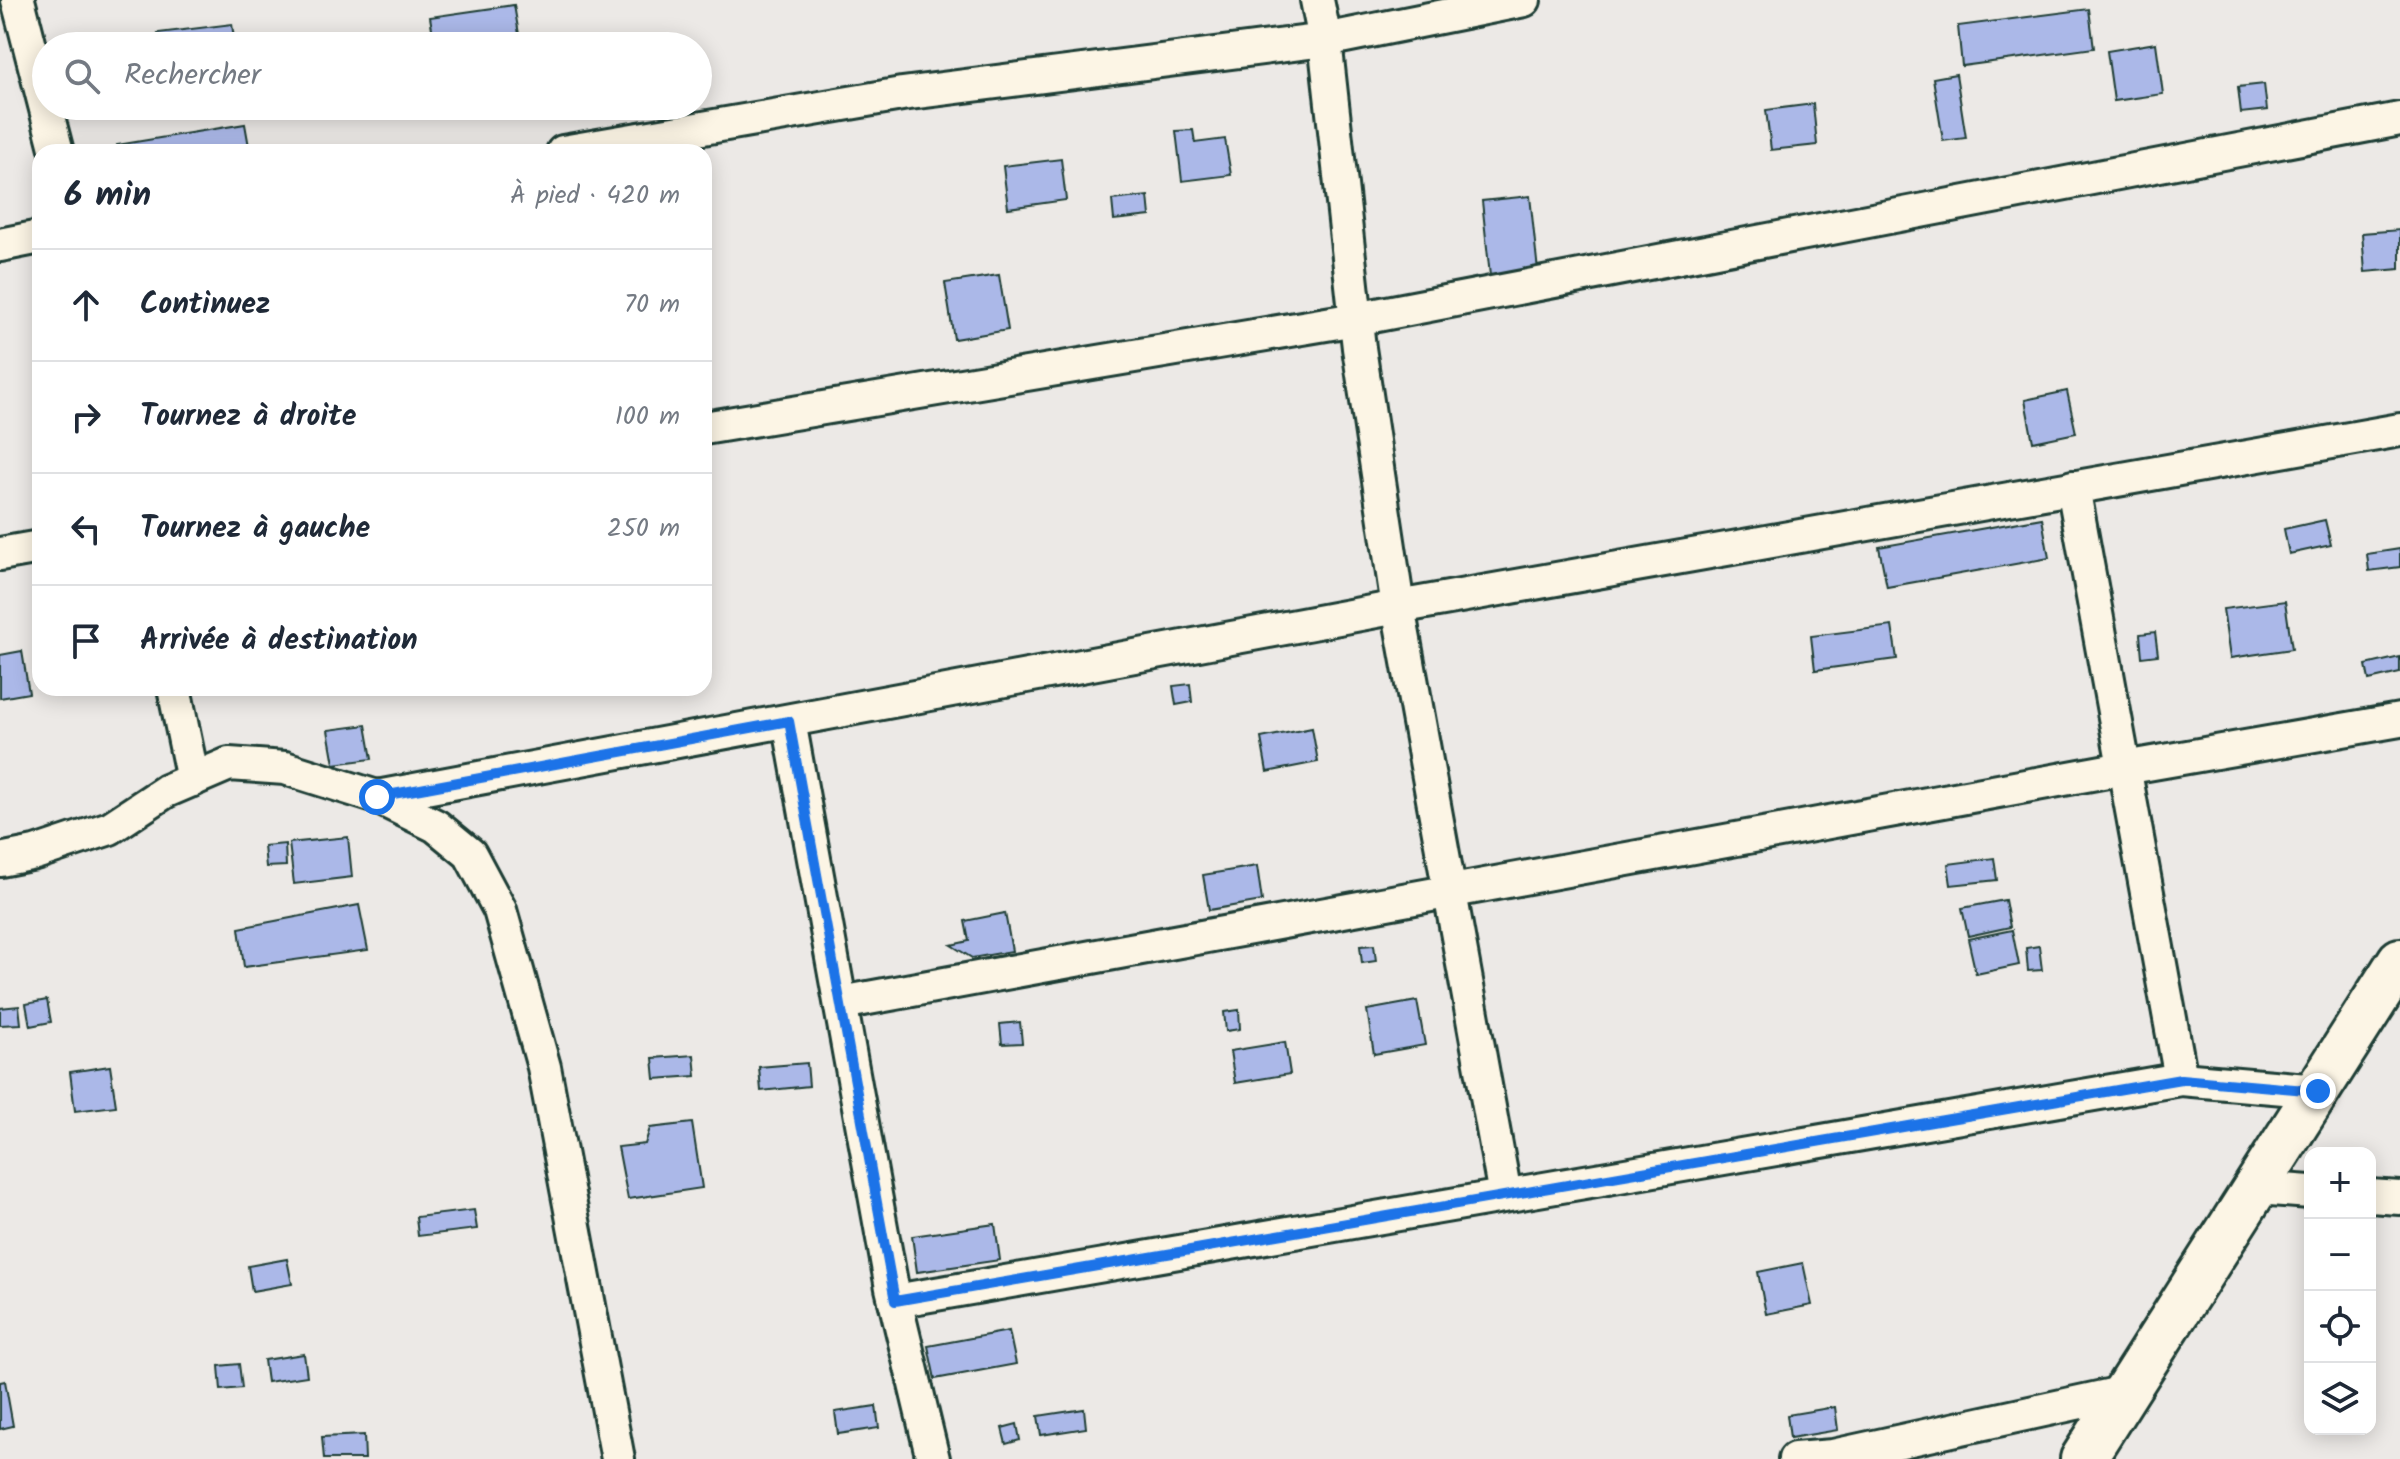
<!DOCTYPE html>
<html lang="fr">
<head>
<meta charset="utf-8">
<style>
  :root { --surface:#fff; --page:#f6f6f7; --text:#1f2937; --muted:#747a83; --line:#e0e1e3 }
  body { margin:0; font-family:Kalam,sans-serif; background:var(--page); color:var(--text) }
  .controls { position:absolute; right:24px; bottom:24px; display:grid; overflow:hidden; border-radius:16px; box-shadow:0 4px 20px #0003 }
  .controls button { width:72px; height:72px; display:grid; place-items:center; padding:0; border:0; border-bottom:2px solid var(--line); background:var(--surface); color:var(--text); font:40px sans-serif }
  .stop { position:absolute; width:24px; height:24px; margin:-18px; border:6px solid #1a73e8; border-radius:50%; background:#fff }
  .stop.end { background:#1a73e8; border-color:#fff; box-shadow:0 2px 8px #0008 }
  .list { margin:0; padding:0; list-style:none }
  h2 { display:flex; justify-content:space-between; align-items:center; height:104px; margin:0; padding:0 32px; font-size:34px }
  h2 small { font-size:26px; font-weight:400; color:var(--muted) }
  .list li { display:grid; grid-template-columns:52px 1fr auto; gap:24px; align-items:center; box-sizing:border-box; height:112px; padding:0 32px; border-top:2px solid var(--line) }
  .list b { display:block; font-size:30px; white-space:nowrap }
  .list em { font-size:26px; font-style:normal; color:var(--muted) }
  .icon { flex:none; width:44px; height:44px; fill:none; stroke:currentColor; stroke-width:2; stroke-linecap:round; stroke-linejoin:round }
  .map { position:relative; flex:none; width:2400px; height:1459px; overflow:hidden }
  .search { position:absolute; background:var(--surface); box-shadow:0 4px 20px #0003; left:32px; top:32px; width:680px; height:88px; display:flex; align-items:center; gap:20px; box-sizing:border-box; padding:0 28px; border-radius:44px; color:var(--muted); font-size:30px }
  .panel { position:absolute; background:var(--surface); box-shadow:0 4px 20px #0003; left:32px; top:144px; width:680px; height:552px; border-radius:24px }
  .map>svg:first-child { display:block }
  .building { fill:#abb8e8; stroke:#1f3d34; stroke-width:2 }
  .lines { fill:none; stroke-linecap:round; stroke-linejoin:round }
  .street-casing { stroke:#1f3d34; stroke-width:38 }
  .secondary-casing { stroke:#1f3d34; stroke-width:50 }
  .street { stroke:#fcf5e5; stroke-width:32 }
  .secondary { stroke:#fcf5e5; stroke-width:44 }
  .route { stroke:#1a73e8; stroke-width:10 }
</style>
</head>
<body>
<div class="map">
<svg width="2400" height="1459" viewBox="0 0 2400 1459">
  <rect width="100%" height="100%" fill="#ece9e6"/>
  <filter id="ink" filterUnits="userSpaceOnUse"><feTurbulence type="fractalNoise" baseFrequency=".0125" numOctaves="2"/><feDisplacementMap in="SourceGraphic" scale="16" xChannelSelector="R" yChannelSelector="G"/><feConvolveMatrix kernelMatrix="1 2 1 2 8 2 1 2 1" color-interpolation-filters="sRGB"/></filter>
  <g filter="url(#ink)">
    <g class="building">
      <polygon points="514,5 521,46 435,46 430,17"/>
      <polygon points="2089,9 2094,48 1962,66 1958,26"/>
      <polygon points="232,24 235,46 160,46 158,33"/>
      <polygon points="2156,43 2163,94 2114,101 2107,51"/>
      <polygon points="1956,74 1966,138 1943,141 1933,78"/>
      <polygon points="2264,84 2267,110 2241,113 2238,87"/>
      <polygon points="1813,104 1817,145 1771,150 1766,110"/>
      <polygon points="540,106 582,106 541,114"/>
      <polygon points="245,124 250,152 118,152 117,145"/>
      <polygon points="1193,130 1195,143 1225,139 1231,175 1182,181 1176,131"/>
      <polygon points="1061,159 1066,200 1008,208 1003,166"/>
      <polygon points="1148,196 1150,216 1114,220 1112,200"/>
      <polygon points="1530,196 1538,271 1490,276 1482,201"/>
      <polygon points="2400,230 2400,269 2365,272 2362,233"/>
      <polygon points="999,275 1008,330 954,339 945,283"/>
      <polygon points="2067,391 2076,433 2033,442 2025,400"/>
      <polygon points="2042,518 2049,558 1887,587 1879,547"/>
      <polygon points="2325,520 2331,545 2289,554 2284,529"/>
      <polygon points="2400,549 2400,567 2369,571 2367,554"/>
      <polygon points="2285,601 2292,649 2230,658 2223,609"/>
      <polygon points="1892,626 1897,659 1815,670 1811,636"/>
      <polygon points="2155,632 2158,655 2142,657 2140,634"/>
      <polygon points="22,651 29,693 0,698 0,655"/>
      <polygon points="2400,657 2400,673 2369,680 2366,665"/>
      <polygon points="1190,684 1192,702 1176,705 1173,686"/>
      <polygon points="366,725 372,759 334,764 328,730"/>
      <polygon points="1312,728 1318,762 1267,772 1261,738"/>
      <polygon points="348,837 352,877 294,884 289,843"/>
      <polygon points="285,844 286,866 266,867 264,846"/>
      <polygon points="1994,858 1997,880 1951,885 1948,864"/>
      <polygon points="1257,866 1262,901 1209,910 1203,875"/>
      <polygon points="2005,900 2010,927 1968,936 1962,908"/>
      <polygon points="359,905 368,950 244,967 239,928"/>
      <polygon points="1005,913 1012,951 972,958 951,945 969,941 965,921"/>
      <polygon points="2012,930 2019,965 1976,974 1968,939"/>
      <polygon points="1374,945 1376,961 1362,963 1360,946"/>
      <polygon points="2039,946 2042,970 2028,971 2026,948"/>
      <polygon points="47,1000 51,1022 30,1026 26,1004"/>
      <polygon points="1417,1001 1425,1045 1374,1054 1367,1010"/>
      <polygon points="19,1006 21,1024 0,1025 0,1008"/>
      <polygon points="1239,1010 1240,1029 1226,1031 1224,1012"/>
      <polygon points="1020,1022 1022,1043 1002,1044 1000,1024"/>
      <polygon points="1285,1042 1290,1074 1235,1083 1230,1051"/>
      <polygon points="694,1055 696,1076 655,1079 653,1058"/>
      <polygon points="807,1063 809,1086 761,1091 759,1067"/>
      <polygon points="110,1066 116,1106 75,1111 70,1072"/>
      <polygon points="692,1123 702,1188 628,1199 618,1147 645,1144 650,1128"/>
      <polygon points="474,1210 477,1229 418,1236 416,1217"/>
      <polygon points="995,1224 1000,1260 917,1272 912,1236"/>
      <polygon points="287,1259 292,1284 252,1291 248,1266"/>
      <polygon points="1803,1263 1812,1305 1766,1314 1758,1272"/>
      <polygon points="1009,1331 1016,1364 935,1379 928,1346"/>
      <polygon points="304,1354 307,1376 267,1382 264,1360"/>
      <polygon points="239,1364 242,1388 221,1390 219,1366"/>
      <polygon points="5,1381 13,1426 0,1429 0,1382"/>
      <polygon points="876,1406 879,1428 838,1434 835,1412"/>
      <polygon points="1835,1407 1838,1430 1790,1438 1787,1415"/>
      <polygon points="1084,1409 1086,1428 1041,1435 1038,1416"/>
      <polygon points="1017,1424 1020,1440 1006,1444 1002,1428"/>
      <polygon points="364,1435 365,1459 324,1459 322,1437"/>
    </g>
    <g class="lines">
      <defs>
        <g id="street">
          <polyline points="18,0 57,152"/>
          <polyline points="1317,0 1325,40 1359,348 1398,607 1505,1195"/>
          <polyline points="563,152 902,94 1325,40 1524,0"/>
          <polyline points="0,245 40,237"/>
          <polyline points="704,428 1356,319 2400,119"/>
          <polyline points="2073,487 2181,1079"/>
          <polyline points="0,554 40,547"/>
          <polyline points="174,688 193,780"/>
          <polyline points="789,721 892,1288 933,1459"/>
          <polyline points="377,797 1398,607 2400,430"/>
          <polyline points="0,860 35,853 110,828 166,791 229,764 285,768 377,797 436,826 470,854 500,910 544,1067 618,1459"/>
          <polyline points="841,1003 2124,768 2400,720"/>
          <polyline points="2256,1188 2310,1192"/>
          <polyline points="2370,1196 2400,1198"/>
          <polyline points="895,1301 2181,1079 2318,1091"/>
          <polyline points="1795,1459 1833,1456 2126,1392"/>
        </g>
        <polyline id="secondary" points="2083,1459 2400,961"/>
      </defs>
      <use href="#street" class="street-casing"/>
      <use href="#secondary" class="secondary-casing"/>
      <use href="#street" class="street"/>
      <use href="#secondary" class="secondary"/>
    </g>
  </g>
  <g class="lines" filter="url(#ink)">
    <polyline class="route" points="377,797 789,721 895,1301 2181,1079 2318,1091"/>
  </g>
</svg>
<div class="controls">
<button>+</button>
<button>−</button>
<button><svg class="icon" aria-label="locate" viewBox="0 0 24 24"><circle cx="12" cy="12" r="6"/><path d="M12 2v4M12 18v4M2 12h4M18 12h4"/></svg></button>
<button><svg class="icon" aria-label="layers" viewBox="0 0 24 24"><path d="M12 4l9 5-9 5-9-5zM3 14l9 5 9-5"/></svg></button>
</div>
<div class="stop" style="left:377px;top:797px"></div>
<div class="stop end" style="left:2318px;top:1091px"></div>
<div class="search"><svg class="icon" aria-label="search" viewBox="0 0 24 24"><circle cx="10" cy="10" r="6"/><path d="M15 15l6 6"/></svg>Rechercher</div>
<section class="panel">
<h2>6 min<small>À pied · 420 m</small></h2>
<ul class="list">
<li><svg class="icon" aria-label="ahead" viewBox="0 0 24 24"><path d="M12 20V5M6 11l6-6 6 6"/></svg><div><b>Continuez</b></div><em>70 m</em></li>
<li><svg class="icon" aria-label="right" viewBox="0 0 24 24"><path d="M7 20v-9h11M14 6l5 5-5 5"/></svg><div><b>Tournez à droite</b></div><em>100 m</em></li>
<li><svg class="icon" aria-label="left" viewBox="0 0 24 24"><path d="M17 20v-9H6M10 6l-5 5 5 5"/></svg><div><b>Tournez à gauche</b></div><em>250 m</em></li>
<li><svg class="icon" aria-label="arrive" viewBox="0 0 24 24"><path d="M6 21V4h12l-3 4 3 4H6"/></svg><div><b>Arrivée à destination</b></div></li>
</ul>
</section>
</div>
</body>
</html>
